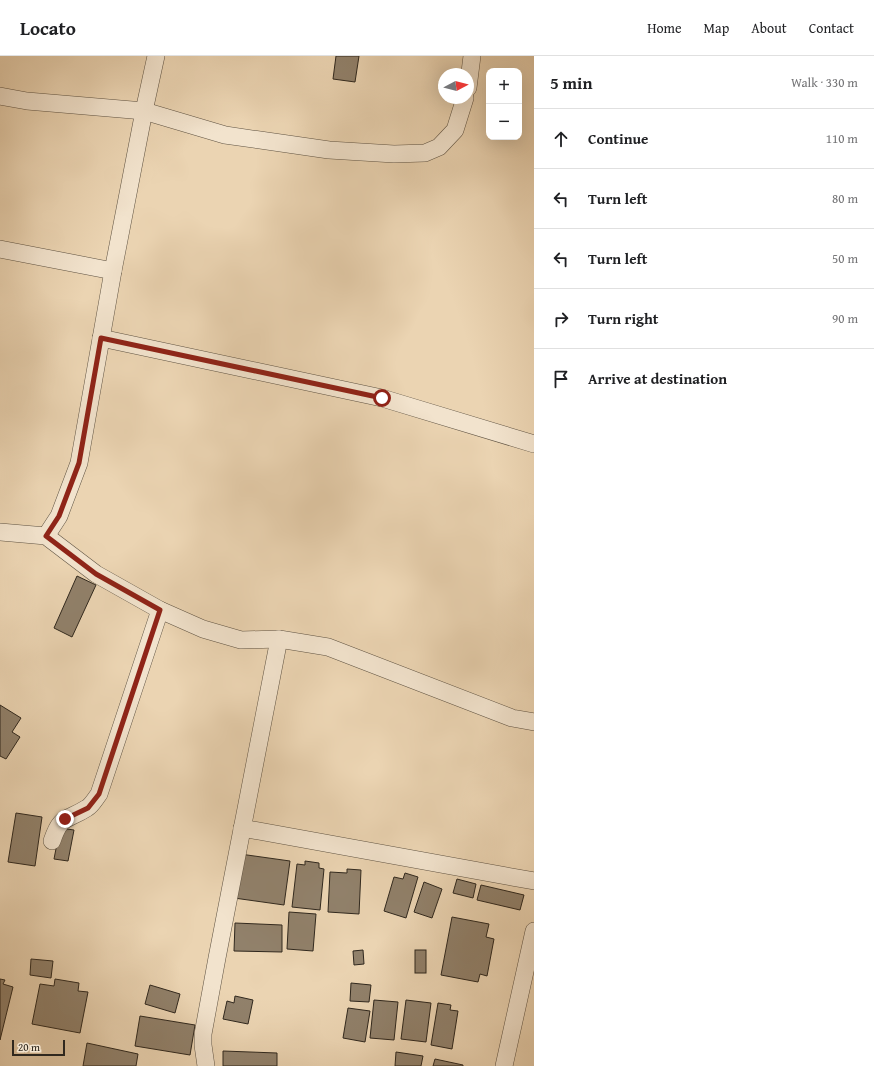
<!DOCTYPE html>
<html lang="en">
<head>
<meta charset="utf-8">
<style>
  :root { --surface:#fff; --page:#f6f6f6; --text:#202124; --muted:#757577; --line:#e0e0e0 }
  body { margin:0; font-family:"Gentium Book Plus",serif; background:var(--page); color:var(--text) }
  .controls { position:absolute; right:12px; top:12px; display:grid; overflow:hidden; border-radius:8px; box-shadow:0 4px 16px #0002 }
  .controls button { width:36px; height:36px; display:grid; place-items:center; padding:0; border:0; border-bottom:1px solid var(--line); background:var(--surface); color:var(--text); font:20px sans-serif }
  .compass { position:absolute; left:438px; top:12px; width:36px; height:36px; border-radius:50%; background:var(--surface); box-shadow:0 4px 16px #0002; rotate:83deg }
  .scale { position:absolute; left:12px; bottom:10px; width:53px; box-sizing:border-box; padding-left:4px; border:2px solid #30281e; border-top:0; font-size:11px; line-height:14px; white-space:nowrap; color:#30281e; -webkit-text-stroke:3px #f2e3cd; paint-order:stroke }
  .stop { position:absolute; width:12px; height:12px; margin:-9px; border:3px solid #8f2418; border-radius:50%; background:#fff }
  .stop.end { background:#8f2418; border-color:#fff; box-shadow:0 1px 4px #0008 }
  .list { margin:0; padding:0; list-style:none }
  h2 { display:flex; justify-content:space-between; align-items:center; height:52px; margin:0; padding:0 16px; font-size:17px }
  h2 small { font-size:13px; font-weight:400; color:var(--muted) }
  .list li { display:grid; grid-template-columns:26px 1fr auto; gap:12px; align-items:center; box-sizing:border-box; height:60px; padding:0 16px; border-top:1px solid var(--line) }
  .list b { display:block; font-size:15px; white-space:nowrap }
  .list em { font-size:13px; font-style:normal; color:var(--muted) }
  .icon { flex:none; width:22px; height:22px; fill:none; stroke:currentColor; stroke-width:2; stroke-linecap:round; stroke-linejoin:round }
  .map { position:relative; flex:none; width:534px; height:1010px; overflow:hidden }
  header { display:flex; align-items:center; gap:24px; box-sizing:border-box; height:56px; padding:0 20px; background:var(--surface); border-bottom:1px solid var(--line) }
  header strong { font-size:19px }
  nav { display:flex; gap:22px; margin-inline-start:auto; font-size:14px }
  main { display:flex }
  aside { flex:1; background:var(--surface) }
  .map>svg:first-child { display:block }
  .building { fill:#91816b; stroke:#30281e }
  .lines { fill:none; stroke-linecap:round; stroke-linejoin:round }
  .minor-casing { stroke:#5f5343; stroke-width:18 }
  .minor { stroke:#f2e3cd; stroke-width:17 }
  .route { stroke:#8f2418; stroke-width:5 }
</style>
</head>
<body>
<header>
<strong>Locato</strong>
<nav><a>Home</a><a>Map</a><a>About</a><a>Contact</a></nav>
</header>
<main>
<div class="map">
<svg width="534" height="1010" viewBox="0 0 534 1010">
  <rect width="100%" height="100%" fill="#ebd4b2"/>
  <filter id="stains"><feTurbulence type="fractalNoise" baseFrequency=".005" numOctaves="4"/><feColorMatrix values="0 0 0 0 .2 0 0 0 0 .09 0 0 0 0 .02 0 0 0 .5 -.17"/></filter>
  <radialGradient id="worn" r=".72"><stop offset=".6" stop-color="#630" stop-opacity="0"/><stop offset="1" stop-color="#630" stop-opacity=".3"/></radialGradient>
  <g class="building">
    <polygon points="336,0 359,0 355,26 333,23"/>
    <polygon points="77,520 96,529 72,581 54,572"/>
    <polygon points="0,649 21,662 12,676 20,681 6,703 0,700"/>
    <polygon points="16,757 42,761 35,810 8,806"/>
    <polygon points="60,772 74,774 68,805 54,803"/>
    <polygon points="240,798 290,805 284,849 234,842"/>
    <polygon points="305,805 319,807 319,812 324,813 320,854 292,851 297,808 305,809"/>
    <polygon points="347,813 361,814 359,858 328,856 330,816 347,817"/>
    <polygon points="405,817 418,821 406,862 384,855 394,821 403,823"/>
    <polygon points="457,823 476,828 473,842 453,837"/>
    <polygon points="424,826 442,833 432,862 414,856"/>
    <polygon points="481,829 524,839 520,854 477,844"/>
    <polygon points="289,856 316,858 313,895 287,893"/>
    <polygon points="452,861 489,868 486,881 494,883 487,920 480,918 478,926 441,919"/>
    <polygon points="235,867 282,869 282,896 234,895"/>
    <polygon points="363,894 364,908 354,909 353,895"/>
    <rect x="415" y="894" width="11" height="23"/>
    <polygon points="31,903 53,905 51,922 30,919"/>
    <polygon points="0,923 5,924 3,928 13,931 0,984"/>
    <polygon points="55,923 79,927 78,935 88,936 80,977 32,968 40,928 54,930"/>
    <polygon points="351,927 371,929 369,946 350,945"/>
    <polygon points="150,929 180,938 175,957 145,948"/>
    <polygon points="235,940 253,944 248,968 223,963 227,945 234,947"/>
    <polygon points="374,944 398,946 394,984 370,982"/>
    <polygon points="406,944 431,947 426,986 401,983"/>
    <polygon points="438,947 451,949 450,954 458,955 452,993 431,989"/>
    <polygon points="348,952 370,955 365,986 343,982"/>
    <polygon points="140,960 195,969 190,999 135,990"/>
    <polygon points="87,987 138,998 136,1010 83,1010"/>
    <polygon points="223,995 277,997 277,1010 223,1010"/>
    <polygon points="396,996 423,1000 421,1010 395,1010"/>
    <polygon points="435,1003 463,1009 463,1010 433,1010"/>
  </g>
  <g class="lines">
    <defs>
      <g id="minor">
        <polyline points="468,32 472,0"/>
        <polyline points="0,40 27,45 144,55 225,79 329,94 394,98 425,97 439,91 455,74 465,42"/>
        <polyline points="0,193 113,215"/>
        <polyline points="101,282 382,342 534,388"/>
        <polyline points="0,476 46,480 96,518 160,554 203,573 241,584 279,583 328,591 512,662 534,666"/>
        <polyline points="46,480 59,460 79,407 113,215 144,55 156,0"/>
        <polyline points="242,772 534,825"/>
        <path d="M52,785C61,758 67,765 87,752C92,749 95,743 99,738L160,554"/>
        <polyline points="206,1010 203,989 203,978 217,902 279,583"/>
        <polyline points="504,1010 534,875"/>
      </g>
    </defs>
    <use href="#minor" class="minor-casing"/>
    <use href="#minor" class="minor"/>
  </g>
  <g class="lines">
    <polyline class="route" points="65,763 88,752 99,738 160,554 96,518 46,480 59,460 79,407 101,282 382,342"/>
  </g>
  <rect width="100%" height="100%" filter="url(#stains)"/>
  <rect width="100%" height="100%" fill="url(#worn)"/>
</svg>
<div class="controls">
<button>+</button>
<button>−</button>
</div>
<svg class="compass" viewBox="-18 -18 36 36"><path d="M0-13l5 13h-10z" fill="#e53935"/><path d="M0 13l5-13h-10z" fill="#757577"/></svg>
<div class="scale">20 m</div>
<div class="stop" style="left:382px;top:342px"></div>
<div class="stop end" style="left:65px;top:763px"></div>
</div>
<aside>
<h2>5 min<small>Walk · 330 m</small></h2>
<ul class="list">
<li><svg class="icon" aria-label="ahead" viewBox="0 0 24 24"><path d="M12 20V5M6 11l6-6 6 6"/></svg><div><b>Continue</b></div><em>110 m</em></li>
<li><svg class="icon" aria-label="left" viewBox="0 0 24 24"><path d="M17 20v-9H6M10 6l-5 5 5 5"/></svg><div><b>Turn left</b></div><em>80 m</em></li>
<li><svg class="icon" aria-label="left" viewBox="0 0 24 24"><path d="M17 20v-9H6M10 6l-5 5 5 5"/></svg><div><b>Turn left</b></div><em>50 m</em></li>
<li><svg class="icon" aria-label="right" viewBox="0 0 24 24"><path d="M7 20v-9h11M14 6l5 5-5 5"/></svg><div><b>Turn right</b></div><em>90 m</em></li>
<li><svg class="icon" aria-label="arrive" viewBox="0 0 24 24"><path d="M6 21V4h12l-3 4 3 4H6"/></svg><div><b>Arrive at destination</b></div></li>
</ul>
</aside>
</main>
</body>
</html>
